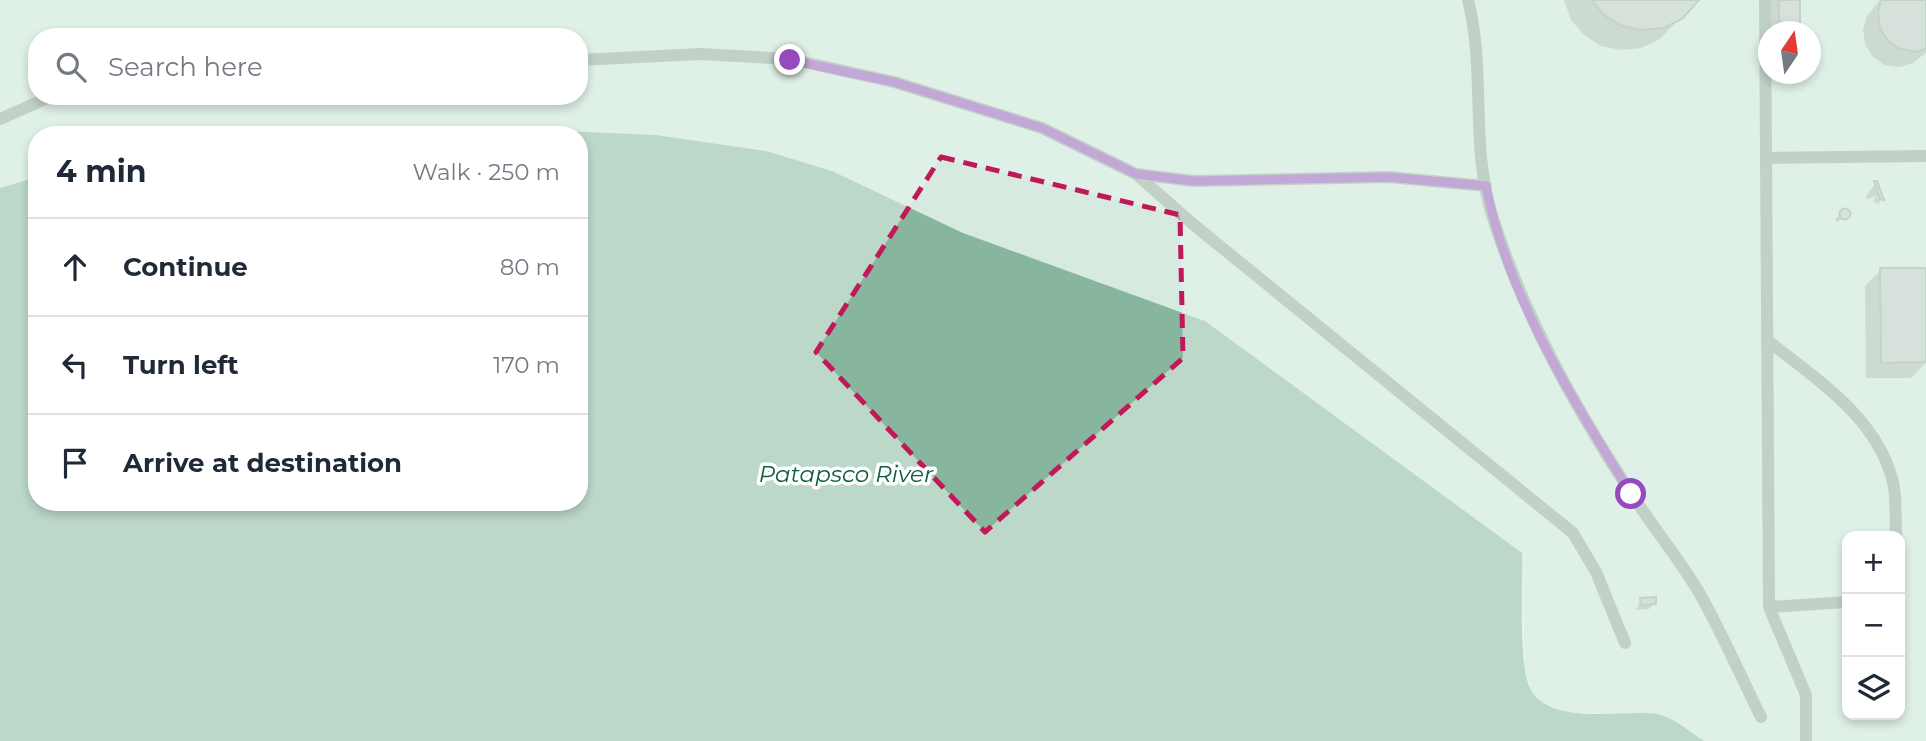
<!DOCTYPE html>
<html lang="en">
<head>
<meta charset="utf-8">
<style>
  :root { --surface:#fff; --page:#f6f6f7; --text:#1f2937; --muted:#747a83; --line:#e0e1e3 }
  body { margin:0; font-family:Montserrat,sans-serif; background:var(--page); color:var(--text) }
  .controls { position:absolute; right:21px; bottom:21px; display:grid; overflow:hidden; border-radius:14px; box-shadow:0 4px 10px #0003 }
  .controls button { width:63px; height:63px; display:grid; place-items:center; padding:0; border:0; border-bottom:2px solid var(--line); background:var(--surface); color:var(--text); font:35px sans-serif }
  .compass { position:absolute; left:1758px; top:21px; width:63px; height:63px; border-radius:50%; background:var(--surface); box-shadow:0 4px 10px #0003; rotate:13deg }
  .stop { position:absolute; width:21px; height:21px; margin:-16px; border:5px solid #954bbd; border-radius:50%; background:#fff }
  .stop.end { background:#954bbd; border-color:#fff; box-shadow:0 2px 7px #0008 }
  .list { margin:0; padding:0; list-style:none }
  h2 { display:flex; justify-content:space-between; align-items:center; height:91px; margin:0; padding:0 28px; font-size:30px }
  h2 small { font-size:23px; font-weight:400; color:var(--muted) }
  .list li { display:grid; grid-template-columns:46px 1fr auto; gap:21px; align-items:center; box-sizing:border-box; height:98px; padding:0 28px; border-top:2px solid var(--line) }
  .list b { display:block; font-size:26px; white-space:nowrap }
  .list em { font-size:23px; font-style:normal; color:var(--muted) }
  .icon { flex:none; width:38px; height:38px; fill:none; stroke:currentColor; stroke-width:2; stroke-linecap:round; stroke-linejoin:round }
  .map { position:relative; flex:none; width:1926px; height:741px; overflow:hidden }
  .search { position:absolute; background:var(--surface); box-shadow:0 4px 10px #0003; left:28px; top:28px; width:560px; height:77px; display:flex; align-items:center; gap:18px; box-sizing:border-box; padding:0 24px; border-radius:28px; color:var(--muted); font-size:26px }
  .panel { position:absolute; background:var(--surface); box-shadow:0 4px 10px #0003; left:28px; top:126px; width:560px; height:385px; border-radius:28px }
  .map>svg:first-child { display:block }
  .built { fill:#d6eadf; fill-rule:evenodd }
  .water { fill:#87b59d }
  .shadow { fill:#0003 }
  .building { fill:#bfcbc4; stroke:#9ca8a1; stroke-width:2 }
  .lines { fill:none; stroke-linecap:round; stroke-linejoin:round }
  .lane { stroke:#93a79c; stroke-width:12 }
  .route { stroke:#954bbd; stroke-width:9 }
  .marked { fill:none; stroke:#c2185b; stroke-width:5; stroke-dasharray:14 9; stroke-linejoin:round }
  .labels { text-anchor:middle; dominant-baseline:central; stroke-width:7; stroke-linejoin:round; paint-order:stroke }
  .water-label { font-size:23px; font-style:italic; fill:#0b5e40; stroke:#fff }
</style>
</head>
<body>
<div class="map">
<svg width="1926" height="741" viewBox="0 0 1926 741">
  <rect width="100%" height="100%" fill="#e8f4ed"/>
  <path class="built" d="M0,0H1926V741H1704L1659,715L1564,712L1543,704L1530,688L1525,666L1522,553L1205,321L963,233L832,171L766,151L656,135L487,128L392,135H250L205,130L177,135H37V177L0,188ZM1769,32H1811V74H1769ZM37,37H579V96H37ZM1847,536H1900V715H1847Z"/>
  <g class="water">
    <path d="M487,128L656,135L766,151L832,171L963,233L1205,321L1522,553C1523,585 1518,663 1530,688C1549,727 1621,709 1657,714C1673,717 1690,732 1704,741H0V188L37,177V502H579V135H392Z"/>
    <polygon points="205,130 250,135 177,135"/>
  </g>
  <g class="shadow">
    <polygon points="1564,0 1697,0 1660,39 1641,48 1621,50 1601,46 1584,35 1571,20"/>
    <polygon points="1768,0 1798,0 1797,32 1769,32"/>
    <polygon points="1880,0 1926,0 1926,53 1913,63 1899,67 1884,65 1872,56 1865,44 1863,29 1867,16"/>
    <polygon points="1876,183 1882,199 1878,204 1873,201 1877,195 1867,200 1866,196"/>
    <polygon points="1846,210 1848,216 1837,222 1835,219"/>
    <polygon points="1926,269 1926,362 1911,378 1866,378 1865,286 1881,270"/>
    <polygon points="1641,600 1654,603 1649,609 1636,610"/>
  </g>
  <g class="building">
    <polygon points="1592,0 1699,0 1682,19 1663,28 1642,30 1622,26 1604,15"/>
    <rect x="1779" y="0" width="21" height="31"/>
    <polygon points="1881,0 1926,0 1926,49 1916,52 1901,49 1888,41 1880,28 1878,12"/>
    <polygon points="1874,181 1877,181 1884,200 1880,199"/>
    <circle cx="1845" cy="214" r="5.5"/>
    <polygon points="1880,268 1926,268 1926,362 1881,363"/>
    <polygon points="1656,597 1656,604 1641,605 1640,598"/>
  </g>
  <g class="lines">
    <g class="lane">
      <path d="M1468,0C1486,70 1470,145 1492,215C1523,314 1574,406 1631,493C1652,526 1677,556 1697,589C1721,630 1740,675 1761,717"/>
      <polyline points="1765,0 1769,607 1847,602"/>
      <polyline points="579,60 700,54 790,59 894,82 1042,128 1136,174 1194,225 1573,533 1596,572 1625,643"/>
      <polyline points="0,119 52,96"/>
      <polyline points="1766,158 1926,156"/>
      <polyline points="1136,174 1194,181 1388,177 1486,186"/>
      <path d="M1767,340C1817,380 1877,417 1893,482C1897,499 1895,519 1896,536"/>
      <polyline points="1769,607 1806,695 1806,741"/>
    </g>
  </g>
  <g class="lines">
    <path class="route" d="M790,60L894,82L1042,128L1136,174L1194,181L1388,177L1486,186C1508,298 1572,398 1631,494"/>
  </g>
  <path d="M0 0H1926V741H0ZM941,157L1180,215L1183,358L985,532L816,352Z" fill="#e8f4ed" fill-opacity=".55" fill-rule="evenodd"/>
  <path class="marked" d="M941,157L1180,215L1183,358L985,532L816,352Z"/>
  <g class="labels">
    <g class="water-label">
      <text x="846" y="474">Patapsco River</text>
    </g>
  </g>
</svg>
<div class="controls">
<button>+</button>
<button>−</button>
<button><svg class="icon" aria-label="layers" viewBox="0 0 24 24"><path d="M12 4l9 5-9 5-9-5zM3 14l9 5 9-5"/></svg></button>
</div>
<svg class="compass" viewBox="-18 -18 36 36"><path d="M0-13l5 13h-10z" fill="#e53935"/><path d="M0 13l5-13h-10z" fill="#747a83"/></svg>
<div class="stop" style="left:1631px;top:494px"></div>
<div class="stop end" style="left:790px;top:60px"></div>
<div class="search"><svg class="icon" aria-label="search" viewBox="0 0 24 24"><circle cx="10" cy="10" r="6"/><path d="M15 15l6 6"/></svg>Search here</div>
<section class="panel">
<h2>4 min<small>Walk · 250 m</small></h2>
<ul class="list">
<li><svg class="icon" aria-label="ahead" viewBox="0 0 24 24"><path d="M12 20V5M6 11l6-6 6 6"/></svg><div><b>Continue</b></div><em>80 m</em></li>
<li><svg class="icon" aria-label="left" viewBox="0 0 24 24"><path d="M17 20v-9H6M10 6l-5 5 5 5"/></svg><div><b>Turn left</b></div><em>170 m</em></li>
<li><svg class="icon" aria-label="arrive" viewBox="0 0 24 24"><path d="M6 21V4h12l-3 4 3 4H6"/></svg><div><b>Arrive at destination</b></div></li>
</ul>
</section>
</div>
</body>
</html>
